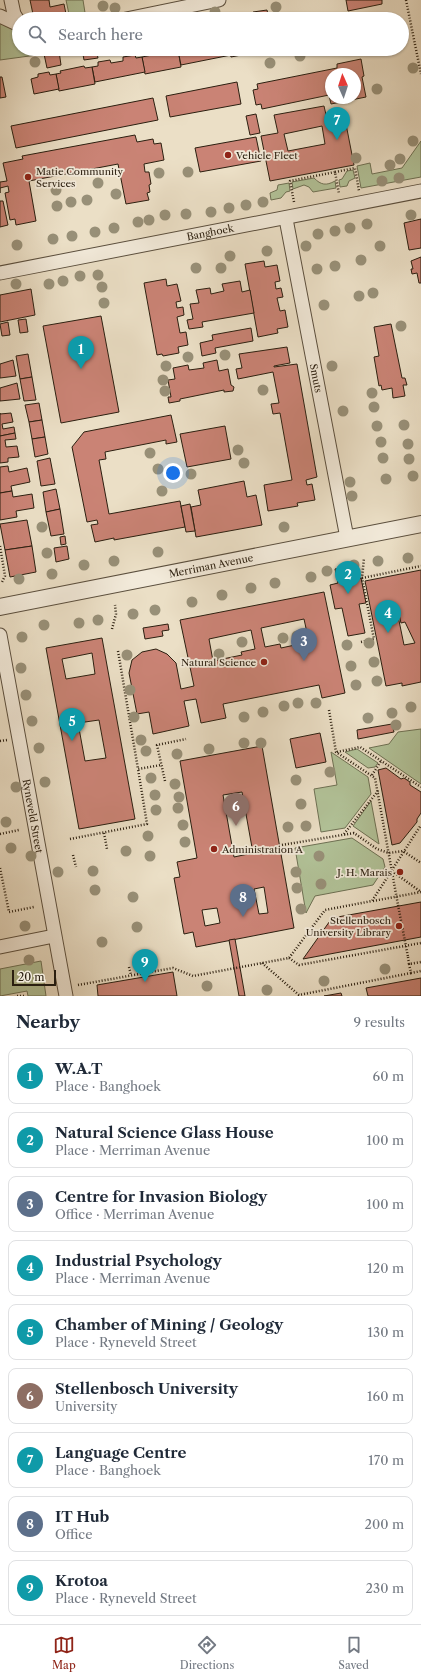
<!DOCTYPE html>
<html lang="en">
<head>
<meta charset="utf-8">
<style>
  :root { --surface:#fff; --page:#f2f2f3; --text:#1f2937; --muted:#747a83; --line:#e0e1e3; --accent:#8f2418 }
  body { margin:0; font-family:"Libre Caslon Text",serif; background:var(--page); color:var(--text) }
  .compass { position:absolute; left:325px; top:68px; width:36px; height:36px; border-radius:50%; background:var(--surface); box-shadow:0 1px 3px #0004; rotate:357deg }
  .scale { position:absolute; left:12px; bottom:10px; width:44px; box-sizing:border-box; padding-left:4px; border:2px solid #2b1f10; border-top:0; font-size:11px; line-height:14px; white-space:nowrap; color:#2b1f10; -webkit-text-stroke:3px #f2eada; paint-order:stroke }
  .you { position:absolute; left:173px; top:473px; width:14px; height:14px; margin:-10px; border:3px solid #fff; border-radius:50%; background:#1a73e8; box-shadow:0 0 0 6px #1a73e833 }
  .badge { display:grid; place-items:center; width:26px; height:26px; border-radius:50%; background:var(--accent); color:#fff; font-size:13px; font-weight:700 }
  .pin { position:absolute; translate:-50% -33px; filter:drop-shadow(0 1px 2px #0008) }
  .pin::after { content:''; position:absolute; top:21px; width:14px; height:12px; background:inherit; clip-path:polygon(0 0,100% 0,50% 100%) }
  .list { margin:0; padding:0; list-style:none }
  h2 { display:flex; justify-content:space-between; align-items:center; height:52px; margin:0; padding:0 16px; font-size:17px }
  h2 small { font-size:13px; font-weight:400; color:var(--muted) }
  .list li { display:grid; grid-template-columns:26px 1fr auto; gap:12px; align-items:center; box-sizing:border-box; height:56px; margin:0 8px 8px; padding:0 8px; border:1px solid var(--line); border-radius:8px }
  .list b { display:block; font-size:15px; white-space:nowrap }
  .list p { margin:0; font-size:13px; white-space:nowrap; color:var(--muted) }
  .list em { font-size:13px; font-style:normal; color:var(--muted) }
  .icon { flex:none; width:22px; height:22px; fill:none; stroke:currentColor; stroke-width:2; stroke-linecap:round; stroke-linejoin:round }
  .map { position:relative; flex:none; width:421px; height:996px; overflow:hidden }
  .search { position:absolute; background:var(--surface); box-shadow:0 1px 3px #0004; left:12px; right:12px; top:12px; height:44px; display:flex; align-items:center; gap:10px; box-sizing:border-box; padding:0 14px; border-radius:22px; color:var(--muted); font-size:15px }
  .sheet { height:628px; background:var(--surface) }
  nav { display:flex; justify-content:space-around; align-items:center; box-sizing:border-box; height:56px; border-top:1px solid var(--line); background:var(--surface); font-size:11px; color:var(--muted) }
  nav a { display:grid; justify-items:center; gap:2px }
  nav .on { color:var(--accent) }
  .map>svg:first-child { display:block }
  .green { fill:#b2c399; stroke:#6e7154 }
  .building { fill:#ca8375; stroke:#2b1f10; fill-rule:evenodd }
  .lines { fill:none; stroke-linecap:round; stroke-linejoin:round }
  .minor-casing { stroke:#5b4f3e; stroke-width:15 }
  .tertiary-casing { stroke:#5b4f3e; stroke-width:18 }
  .path { stroke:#2b1f10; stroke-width:2.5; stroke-dasharray:1 2; stroke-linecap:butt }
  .minor { stroke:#f2eada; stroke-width:13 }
  .tertiary { stroke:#f2eada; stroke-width:16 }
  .path-bridge { stroke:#2b1f10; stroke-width:2.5; stroke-dasharray:1 2; stroke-linecap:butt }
  .tree { fill:#989078 }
  .poi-dot { fill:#8f2418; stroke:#f2eada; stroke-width:1.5 }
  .labels { text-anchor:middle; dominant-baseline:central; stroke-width:3.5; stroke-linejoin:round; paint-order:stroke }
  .poi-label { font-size:10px; fill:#2b1f10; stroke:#f2eada; text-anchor:start }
  .street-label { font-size:10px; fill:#2b1f10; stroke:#f2eada }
</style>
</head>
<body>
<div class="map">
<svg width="421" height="996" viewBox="0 0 421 996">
  <rect width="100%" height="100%" fill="#ebdfc6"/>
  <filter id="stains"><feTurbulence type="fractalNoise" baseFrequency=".005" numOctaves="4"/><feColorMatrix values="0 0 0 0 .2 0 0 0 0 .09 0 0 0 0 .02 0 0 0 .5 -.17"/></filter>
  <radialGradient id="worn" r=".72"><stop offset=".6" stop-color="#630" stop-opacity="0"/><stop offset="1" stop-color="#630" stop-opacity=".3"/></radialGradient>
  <g class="green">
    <polygon points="66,0 83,0 86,19 70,19"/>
    <polygon points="0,21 19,33 19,49 44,49 44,54 0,60"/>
    <polygon points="421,141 421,177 361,188 357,166 370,163 372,174 402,168"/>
    <polygon points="353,170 355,178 349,181 347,186 340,187 339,180 342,179 347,171"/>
    <path d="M314,178C321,185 326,186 335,181L336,188L313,192L309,187L304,185L293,189L292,182Z"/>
    <polygon points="289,183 290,191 286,192 281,198 271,200 270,193 277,190 278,185"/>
    <polygon points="421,729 421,784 369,748 389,744 398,732"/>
    <polygon points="357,749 378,763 375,767 368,768 345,752"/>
    <polygon points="331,752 368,777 371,794 345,828 321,832 314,789 337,785"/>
    <polygon points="371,801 379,844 353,826"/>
    <polygon points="352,838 383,859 385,867 373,885 315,896 306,913 295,848"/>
    <polygon points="41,961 46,996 28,996 27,991 0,996 0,969"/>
  </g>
  <g class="building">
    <polygon points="30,0 49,0 50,7 64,4 66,14 34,19"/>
    <polygon points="346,0 382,0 382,4 348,11"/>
    <polygon points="267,10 269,19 254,19 253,12"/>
    <polygon points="82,49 96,49 98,58 84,60"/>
    <polygon points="169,49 170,51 178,50 181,67 145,74 142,57 152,55 152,53"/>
    <polygon points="183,49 229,49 231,55 181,65 178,50"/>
    <polygon points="229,49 267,49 267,50 231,57"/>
    <polygon points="59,51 61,65 47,68 44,54"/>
    <polygon points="135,55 136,58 142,57 145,72 95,82 92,67 98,66 98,62 110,60 111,63 123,61 123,57"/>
    <path d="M361,59L364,76L362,77L366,97L331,104L329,95L262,109L261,104L256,105L253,90L258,89L257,84L337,68V64ZM331,74H355V98H331Z"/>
    <polygon points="84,66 85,68 92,67 95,84 59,91 56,74 61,73 60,71"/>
    <polygon points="49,72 50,75 56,74 59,89 34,94 31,79 38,77 38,74"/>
    <polygon points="0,77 2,77 6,97 0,98"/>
    <polygon points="237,82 241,104 170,117 166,96"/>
    <polygon points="153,98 158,120 16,148 11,126"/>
    <path d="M324,106L327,119L329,118L330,122L345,119L354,165L270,181L261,136L278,133L274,115ZM322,126L325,144L288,151L284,134Z"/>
    <polygon points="256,114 260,133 250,135 246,116"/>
    <polygon points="135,135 137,142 153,139 154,144 161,143 164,160 144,164 145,172 149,172 151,184 149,185 150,192 147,193 149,200 126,204 118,164 29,181 36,221 16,225 15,219 10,220 5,193 9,192 8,186 0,188 0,193 0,182 7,181 3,163 23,159 22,156"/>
    <polygon points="256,137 261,161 200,172 195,148"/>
    <polygon points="0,201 3,201 8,225 0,227"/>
    <polygon points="421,219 421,248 409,250 404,223"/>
    <polygon points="421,257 421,283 419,283 417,273 412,274 411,269 413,269 411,261"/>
    <polygon points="264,261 265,267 277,265 280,281 275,282 276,289 281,288 283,297 277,298 280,311 285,310 288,327 277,329 278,333 258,337 245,264"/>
    <polygon points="166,279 167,286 177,284 181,301 176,302 177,308 183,307 184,315 177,317 180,333 186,332 188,345 178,347 179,353 163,356 162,354 157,355 144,283"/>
    <polygon points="240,281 242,292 250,290 254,313 202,322 203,327 189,329 187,320 193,319 190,304 199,303 196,290 210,288 211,294 224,291 222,284"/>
    <polygon points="31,289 35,315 0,322 0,295"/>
    <polygon points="101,316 119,412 61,423 43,326"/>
    <polygon points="26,319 28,332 20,333 18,320"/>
    <polygon points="8,322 10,335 2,336 0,324"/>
    <polygon points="391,324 402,378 405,378 407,385 403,385 405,396 393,398 392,388 382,390 381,385 379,386 374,357 379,356 374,327"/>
    <polygon points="251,328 253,341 215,348 216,353 202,356 200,343 213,340 212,335"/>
    <polygon points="287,347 290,363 274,366 274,367 297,364 317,477 306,480 307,485 312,484 315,500 297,503 298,506 268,511 264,485 292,480 280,413 273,414 271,404 279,403 273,372 238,379 236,369 242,368 239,354"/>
    <polygon points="28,354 32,377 20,379 16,356"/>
    <polygon points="13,360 16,376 0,378 0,364"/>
    <polygon points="217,360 219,371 228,369 231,385 234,387 233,391 224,392 224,390 180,399 180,401 169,403 168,397 171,397 168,380 175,379 173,368 188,365 189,370 204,368 203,363"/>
    <polygon points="32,377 36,400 24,401 20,379"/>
    <polygon points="17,383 20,399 0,401 0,388"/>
    <polygon points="39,403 42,420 29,422 25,405"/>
    <polygon points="0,413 0,414 11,413 13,422 2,424 3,429 14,427 15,433 0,436"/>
    <polygon points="171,415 177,442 166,444 166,440 105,452 106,459 99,460 109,514 180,501 185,527 114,540 114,538 95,542 91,525 98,524 97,520 87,522 72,447 84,432"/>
    <polygon points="42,420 45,437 32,439 29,422"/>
    <polygon points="225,426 231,459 187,467 180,434"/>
    <polygon points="15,433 16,439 5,440 6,447 17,446 19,457 8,458 8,462 0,463 0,436"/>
    <polygon points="45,437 48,454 35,457 32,439"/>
    <polygon points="50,458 55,484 41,486 37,461"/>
    <polygon points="8,466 9,472 27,468 30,482 11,486 12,491 0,493 0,467"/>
    <polygon points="244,481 247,497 256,495 262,525 196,537 191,507 201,505 198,490"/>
    <polygon points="56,489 60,509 46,512 43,492"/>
    <polygon points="12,491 13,497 32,494 34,508 16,511 17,517 0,520 0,493"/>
    <polygon points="190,504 195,531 186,532 181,506"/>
    <polygon points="60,509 64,534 51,536 46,512"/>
    <polygon points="27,520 32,546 5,550 0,524"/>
    <polygon points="65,536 66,544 61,545 60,537"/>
    <polygon points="32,546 36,572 10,577 5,550"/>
    <polygon points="67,546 69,559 56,562 54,548"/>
    <polygon points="352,565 354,580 361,578 366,603 359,604 365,633 348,636 342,608 335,609 330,585 338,583 335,569"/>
    <path d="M421,570V682L402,686V683L386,686L365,581ZM398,610L401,623L405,622L415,643L404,645L397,611Z"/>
    <path d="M324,592L345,693L322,698L319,685L223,704L226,718L201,723L196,699L184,701L189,726L153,734L149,712L137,714L129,673L132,660L142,652L156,649L167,654L176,663L181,689L194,686L180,620ZM304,619L309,642L281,648L280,644L265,647L261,628ZM251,630L255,649L241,652L242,655L213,661L209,639Z"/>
    <polygon points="168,624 169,630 162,631 163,636 145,639 143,628"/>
    <path d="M102,638L135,819L79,829L46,648ZM92,653L95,674L66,679L62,659ZM99,720L106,758L85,761L78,723Z"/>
    <polygon points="392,724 394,732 358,739 357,730"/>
    <polygon points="320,733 326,762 296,768 290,739"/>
    <path d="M262,746L294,928L196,947L193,932L184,934L174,878L180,877L177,862L197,858L180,761ZM242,792L253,853L234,857L223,795ZM264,887L268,913L259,914L254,889ZM217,908L220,923L205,926L202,910Z"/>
    <polygon points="386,768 401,779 404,778 410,782 410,785 421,792 421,813 417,819 417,822 400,843 392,845 378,770"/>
    <polygon points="421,902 421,937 303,959 332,918"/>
    <polygon points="235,939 245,996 239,996 229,940"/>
    <polygon points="173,972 177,996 98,996 97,985"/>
    <polygon points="421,978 421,996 368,996 366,988"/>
    <polygon points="341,993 342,996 324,996"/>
  </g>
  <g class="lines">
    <defs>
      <g id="minor">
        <polyline points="11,0 14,14 19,22"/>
        <polyline points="0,16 19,25"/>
        <polyline points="126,19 219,0"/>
        <path id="s1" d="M286,219L347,538"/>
        <path id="s2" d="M0,273L421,191"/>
        <path id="s3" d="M0,635L66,996"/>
        <polyline points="0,947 54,936"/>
      </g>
      <g id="tertiary">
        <path id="s4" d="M0,607L421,524"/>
      </g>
    </defs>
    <use href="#minor" class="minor-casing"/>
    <use href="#tertiary" class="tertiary-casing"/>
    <g class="path">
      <polyline points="406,0 421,74"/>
      <polyline points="335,172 355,168 359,191"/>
      <polyline points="294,202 290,181 335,172 339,194"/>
      <polyline points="0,546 5,576 2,582"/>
      <polyline points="362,578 421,566"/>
      <polyline points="112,629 116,614 115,605"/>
      <polyline points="361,642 374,639 362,578 364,558"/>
      <polyline points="118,651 138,769 161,765"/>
      <polyline points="329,710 336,752 375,778 398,905"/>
      <polyline points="0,741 7,740"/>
      <polyline points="337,752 360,747 421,787"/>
      <polyline points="372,775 381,761"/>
      <polyline points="165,781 157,745 186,739"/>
      <polyline points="104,833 107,849"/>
      <polyline points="0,834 19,830"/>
      <polyline points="344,834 378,791"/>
      <polyline points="70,839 147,824 138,769"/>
      <polyline points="282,845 354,833 377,849 389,853 403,851 421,863"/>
      <polyline points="73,855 76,867"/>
      <polyline points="0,868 9,912 34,907"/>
      <polyline points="392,871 421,892"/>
      <polyline points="373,901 421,892"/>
      <polyline points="408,957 409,964 421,962"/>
      <polyline points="289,958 299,965 421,943"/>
      <polyline points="262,963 299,995 411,973"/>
      <polyline points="409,964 411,973 421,971"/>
      <polyline points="129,967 131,975"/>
      <polyline points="78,985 173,968 193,976 289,958 325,910 372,901 421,825"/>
      <polyline points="17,996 24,996"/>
    </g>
    <use href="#minor" class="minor"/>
    <use href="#tertiary" class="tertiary"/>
    <polyline class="path-bridge" points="398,905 408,957"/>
  </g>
  <g class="tree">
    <circle cx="103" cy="6" r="5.5"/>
    <circle cx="276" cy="7" r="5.5"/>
    <circle cx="115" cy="8" r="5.5"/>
    <circle cx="215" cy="12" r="5.5"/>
    <circle cx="300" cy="56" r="5.5"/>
    <circle cx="35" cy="62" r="5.5"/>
    <circle cx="270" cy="63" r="5.5"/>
    <circle cx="413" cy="68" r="5.5"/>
    <circle cx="377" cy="89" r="5.5"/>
    <circle cx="338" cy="113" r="5.5"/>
    <circle cx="413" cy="141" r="5.5"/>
    <circle cx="356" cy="158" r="5.5"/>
    <circle cx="400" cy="159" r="5.5"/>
    <circle cx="390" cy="165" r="5.5"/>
    <circle cx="188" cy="172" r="5.5"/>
    <circle cx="159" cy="173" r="5.5"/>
    <circle cx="399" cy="178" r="5.5"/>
    <circle cx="382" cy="181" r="5.5"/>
    <circle cx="98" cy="183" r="5.5"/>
    <circle cx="56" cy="190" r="5.5"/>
    <circle cx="116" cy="194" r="5.5"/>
    <circle cx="87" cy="200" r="5.5"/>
    <circle cx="71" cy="202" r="5.5"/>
    <circle cx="263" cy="202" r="5.5"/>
    <circle cx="246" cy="205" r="5.5"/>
    <circle cx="57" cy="206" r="5.5"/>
    <circle cx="229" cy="208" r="5.5"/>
    <circle cx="211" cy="212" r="5.5"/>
    <circle cx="186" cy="214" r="5.5"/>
    <circle cx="165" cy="215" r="5.5"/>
    <circle cx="411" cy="215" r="5.5"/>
    <circle cx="149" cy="220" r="5.5"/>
    <circle cx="138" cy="222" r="5.5"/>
    <circle cx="367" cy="224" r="5.5"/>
    <circle cx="114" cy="228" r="5.5"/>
    <circle cx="350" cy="228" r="5.5"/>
    <circle cx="335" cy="231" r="5.5"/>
    <circle cx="95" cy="232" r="5.5"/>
    <circle cx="318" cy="234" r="5.5"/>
    <circle cx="72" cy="236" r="5.5"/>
    <circle cx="53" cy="239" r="5.5"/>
    <circle cx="17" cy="245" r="5.5"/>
    <circle cx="306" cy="246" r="5.5"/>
    <circle cx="380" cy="246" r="5.5"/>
    <circle cx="267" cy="251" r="5.5"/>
    <circle cx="230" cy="256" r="5.5"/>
    <circle cx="361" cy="260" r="5.5"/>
    <circle cx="335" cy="266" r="5.5"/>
    <circle cx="196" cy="268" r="5.5"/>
    <circle cx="221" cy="268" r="5.5"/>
    <circle cx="317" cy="269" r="5.5"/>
    <circle cx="98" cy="275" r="5.5"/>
    <circle cx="80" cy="276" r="5.5"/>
    <circle cx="63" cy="281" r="5.5"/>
    <circle cx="16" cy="284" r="5.5"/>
    <circle cx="49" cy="284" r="5.5"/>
    <circle cx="102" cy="287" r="5.5"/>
    <circle cx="373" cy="293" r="5.5"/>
    <circle cx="359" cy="296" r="5.5"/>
    <circle cx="104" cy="303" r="5.5"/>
    <circle cx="324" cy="305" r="5.5"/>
    <circle cx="401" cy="326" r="5.5"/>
    <circle cx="225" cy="355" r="5.5"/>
    <circle cx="188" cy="357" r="5.5"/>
    <circle cx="166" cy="366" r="5.5"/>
    <circle cx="332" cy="366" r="5.5"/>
    <circle cx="163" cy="380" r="5.5"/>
    <circle cx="263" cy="390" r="5.5"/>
    <circle cx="165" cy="391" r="5.5"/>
    <circle cx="372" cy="393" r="5.5"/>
    <circle cx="374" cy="407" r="5.5"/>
    <circle cx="343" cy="411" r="5.5"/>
    <circle cx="404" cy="425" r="5.5"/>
    <circle cx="377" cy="426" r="5.5"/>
    <circle cx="381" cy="442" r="5.5"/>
    <circle cx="408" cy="444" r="5.5"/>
    <circle cx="238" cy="450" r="5.5"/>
    <circle cx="150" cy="453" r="5.5"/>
    <circle cx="383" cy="458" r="5.5"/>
    <circle cx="409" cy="459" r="5.5"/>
    <circle cx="244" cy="463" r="5.5"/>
    <circle cx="158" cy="469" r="5.5"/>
    <circle cx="191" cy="474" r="5.5"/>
    <circle cx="413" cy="476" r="5.5"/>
    <circle cx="386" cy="479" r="5.5"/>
    <circle cx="350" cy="482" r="5.5"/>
    <circle cx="162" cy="491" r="5.5"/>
    <circle cx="352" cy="496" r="5.5"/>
    <circle cx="42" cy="527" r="5.5"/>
    <circle cx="284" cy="527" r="5.5"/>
    <circle cx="158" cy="552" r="5.5"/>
    <circle cx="47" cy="553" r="5.5"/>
    <circle cx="408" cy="558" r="5.5"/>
    <circle cx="114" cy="561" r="5.5"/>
    <circle cx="378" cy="561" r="5.5"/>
    <circle cx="84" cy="565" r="5.5"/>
    <circle cx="354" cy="565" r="5.5"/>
    <circle cx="327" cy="571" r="5.5"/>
    <circle cx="52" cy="574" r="5.5"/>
    <circle cx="311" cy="577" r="5.5"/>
    <circle cx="19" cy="579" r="5.5"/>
    <circle cx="275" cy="583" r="5.5"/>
    <circle cx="251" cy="588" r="5.5"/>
    <circle cx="222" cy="595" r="5.5"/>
    <circle cx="192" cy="602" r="5.5"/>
    <circle cx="155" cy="610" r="5.5"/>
    <circle cx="133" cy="614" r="5.5"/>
    <circle cx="98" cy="620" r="5.5"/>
    <circle cx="79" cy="623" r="5.5"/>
    <circle cx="44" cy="625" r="5.5"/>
    <circle cx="297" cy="636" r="5.5"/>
    <circle cx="22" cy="637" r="5.5"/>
    <circle cx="283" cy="638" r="5.5"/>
    <circle cx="242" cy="642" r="5.5"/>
    <circle cx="369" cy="643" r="5.5"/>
    <circle cx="347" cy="645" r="5.5"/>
    <circle cx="219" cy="654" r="5.5"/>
    <circle cx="127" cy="655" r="5.5"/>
    <circle cx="374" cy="662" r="5.5"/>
    <circle cx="351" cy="666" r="5.5"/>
    <circle cx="21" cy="668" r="5.5"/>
    <circle cx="377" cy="681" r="5.5"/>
    <circle cx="356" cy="685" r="5.5"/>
    <circle cx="130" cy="690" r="5.5"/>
    <circle cx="26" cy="695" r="5.5"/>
    <circle cx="298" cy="703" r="5.5"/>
    <circle cx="316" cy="703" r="5.5"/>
    <circle cx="284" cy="706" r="5.5"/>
    <circle cx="411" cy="707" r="5.5"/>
    <circle cx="263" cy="712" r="5.5"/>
    <circle cx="392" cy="713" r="5.5"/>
    <circle cx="134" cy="717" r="5.5"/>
    <circle cx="244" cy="717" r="5.5"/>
    <circle cx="368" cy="718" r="5.5"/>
    <circle cx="32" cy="721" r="5.5"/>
    <circle cx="396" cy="725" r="5.5"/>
    <circle cx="141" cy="740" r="5.5"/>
    <circle cx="244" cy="743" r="5.5"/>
    <circle cx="261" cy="743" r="5.5"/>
    <circle cx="39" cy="748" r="5.5"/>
    <circle cx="209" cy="749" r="5.5"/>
    <circle cx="146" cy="751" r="5.5"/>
    <circle cx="177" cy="754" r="5.5"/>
    <circle cx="330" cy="772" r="5.5"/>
    <circle cx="151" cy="778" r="5.5"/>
    <circle cx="296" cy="780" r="5.5"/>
    <circle cx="45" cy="782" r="5.5"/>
    <circle cx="175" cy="784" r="5.5"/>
    <circle cx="16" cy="787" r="5.5"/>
    <circle cx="155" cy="795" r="5.5"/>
    <circle cx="179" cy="797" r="5.5"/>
    <circle cx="301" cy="804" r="5.5"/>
    <circle cx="178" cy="808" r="5.5"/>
    <circle cx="156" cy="810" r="5.5"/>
    <circle cx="6" cy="822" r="5.5"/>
    <circle cx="183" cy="825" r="5.5"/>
    <circle cx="306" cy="826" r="5.5"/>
    <circle cx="288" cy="827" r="5.5"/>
    <circle cx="148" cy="836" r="5.5"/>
    <circle cx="185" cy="842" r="5.5"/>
    <circle cx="11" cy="848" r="5.5"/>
    <circle cx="126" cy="851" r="5.5"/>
    <circle cx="31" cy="856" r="5.5"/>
    <circle cx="150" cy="856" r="5.5"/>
    <circle cx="319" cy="856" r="5.5"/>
    <circle cx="93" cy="871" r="5.5"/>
    <circle cx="58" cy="872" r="5.5"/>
    <circle cx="296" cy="872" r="5.5"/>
    <circle cx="321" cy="884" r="5.5"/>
    <circle cx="297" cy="888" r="5.5"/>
    <circle cx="95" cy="890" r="5.5"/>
    <circle cx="133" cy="897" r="5.5"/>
    <circle cx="301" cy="909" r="5.5"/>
    <circle cx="25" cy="926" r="5.5"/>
    <circle cx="137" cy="927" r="5.5"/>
    <circle cx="102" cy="942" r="5.5"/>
    <circle cx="29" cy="960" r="5.5"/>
    <circle cx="385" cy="969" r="5.5"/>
    <circle cx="324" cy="981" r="5.5"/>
    <circle cx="207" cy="986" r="5.5"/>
    <circle cx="267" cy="990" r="5.5"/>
  </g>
  <g class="poi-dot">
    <circle cx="228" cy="155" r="4"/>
    <circle cx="28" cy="177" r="4"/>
    <circle cx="264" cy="662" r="4"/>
    <circle cx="214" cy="849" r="4"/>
    <circle cx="400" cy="872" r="4"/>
    <circle cx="399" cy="926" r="4"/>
  </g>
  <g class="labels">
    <g class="poi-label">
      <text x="236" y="155">Vehicle Fleet</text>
      <text x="36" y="171">Matie Community<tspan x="36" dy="12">Services</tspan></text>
      <text x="256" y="662" text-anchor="end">Natural Science</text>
      <text x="222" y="849">Administration A</text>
      <text x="392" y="872" text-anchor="end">J. H. Marais</text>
      <text x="391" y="920" text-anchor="end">Stellenbosch<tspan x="391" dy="12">University Library</tspan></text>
    </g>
    <g class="street-label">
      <text stroke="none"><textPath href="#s2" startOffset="214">Banghoek</textPath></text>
      <text stroke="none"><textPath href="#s1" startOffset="162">Smuts</textPath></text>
      <text stroke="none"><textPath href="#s4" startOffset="215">Merriman Avenue</textPath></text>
      <text stroke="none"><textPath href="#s3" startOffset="184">Ryneveld Street</textPath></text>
    </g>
  </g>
  <rect width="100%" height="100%" filter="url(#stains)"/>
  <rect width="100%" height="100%" fill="url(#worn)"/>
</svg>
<svg class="compass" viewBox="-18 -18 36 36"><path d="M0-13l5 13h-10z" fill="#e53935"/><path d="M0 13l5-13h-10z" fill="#747a83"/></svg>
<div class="scale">20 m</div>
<div class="you"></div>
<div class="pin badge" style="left:81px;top:369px;background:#0f9aa8">1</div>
<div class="pin badge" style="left:348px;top:594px;background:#0f9aa8">2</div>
<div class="pin badge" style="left:304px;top:661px;background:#5c6f8a">3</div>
<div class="pin badge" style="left:388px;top:633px;background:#0f9aa8">4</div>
<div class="pin badge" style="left:72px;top:741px;background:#0f9aa8">5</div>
<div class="pin badge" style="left:236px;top:826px;background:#8d6e63">6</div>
<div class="pin badge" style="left:337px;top:140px;background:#0f9aa8">7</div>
<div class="pin badge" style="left:243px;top:917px;background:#5c6f8a">8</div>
<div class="pin badge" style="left:145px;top:982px;background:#0f9aa8">9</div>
<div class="search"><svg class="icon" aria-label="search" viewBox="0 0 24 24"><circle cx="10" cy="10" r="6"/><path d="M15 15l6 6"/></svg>Search here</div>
</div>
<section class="sheet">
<h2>Nearby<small>9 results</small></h2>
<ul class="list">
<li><span class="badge" style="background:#0f9aa8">1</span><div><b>W.A.T</b><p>Place · Banghoek</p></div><em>60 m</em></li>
<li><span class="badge" style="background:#0f9aa8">2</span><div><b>Natural Science Glass House</b><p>Place · Merriman Avenue</p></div><em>100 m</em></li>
<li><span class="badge" style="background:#5c6f8a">3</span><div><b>Centre for Invasion Biology</b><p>Office · Merriman Avenue</p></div><em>100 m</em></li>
<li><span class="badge" style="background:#0f9aa8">4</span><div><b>Industrial Psychology</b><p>Place · Merriman Avenue</p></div><em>120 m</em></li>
<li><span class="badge" style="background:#0f9aa8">5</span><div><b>Chamber of Mining / Geology</b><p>Place · Ryneveld Street</p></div><em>130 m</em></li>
<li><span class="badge" style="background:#8d6e63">6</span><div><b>Stellenbosch University</b><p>University</p></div><em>160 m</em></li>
<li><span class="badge" style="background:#0f9aa8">7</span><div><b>Language Centre</b><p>Place · Banghoek</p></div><em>170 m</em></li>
<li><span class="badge" style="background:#5c6f8a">8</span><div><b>IT Hub</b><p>Office</p></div><em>200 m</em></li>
<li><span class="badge" style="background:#0f9aa8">9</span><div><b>Krotoa</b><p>Place · Ryneveld Street</p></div><em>230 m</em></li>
</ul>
</section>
<nav>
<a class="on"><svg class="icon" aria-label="map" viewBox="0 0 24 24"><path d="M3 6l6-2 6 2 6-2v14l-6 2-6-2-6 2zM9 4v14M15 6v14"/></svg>Map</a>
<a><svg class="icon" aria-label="directions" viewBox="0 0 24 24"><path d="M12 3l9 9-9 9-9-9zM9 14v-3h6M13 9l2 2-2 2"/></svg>Directions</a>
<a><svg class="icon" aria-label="saved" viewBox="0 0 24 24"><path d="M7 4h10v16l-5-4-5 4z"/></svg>Saved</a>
</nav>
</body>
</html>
